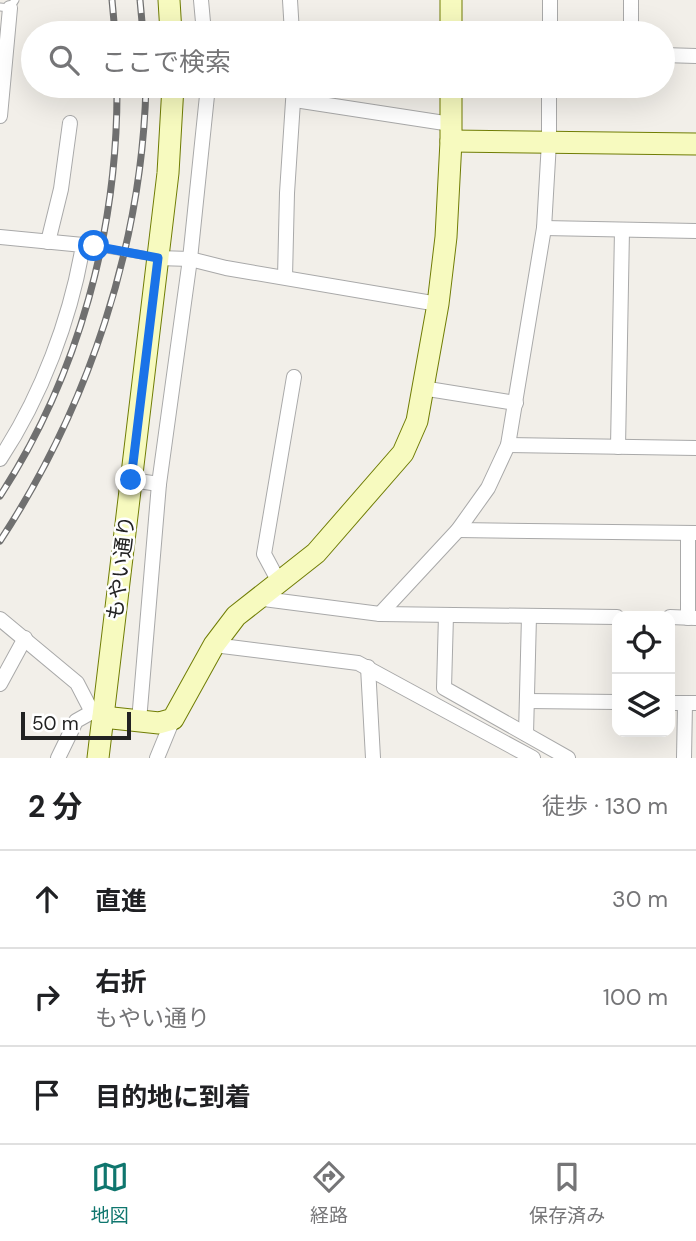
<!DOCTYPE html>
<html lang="ja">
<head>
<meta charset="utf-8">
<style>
  :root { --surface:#fff; --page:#f2f2f2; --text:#202124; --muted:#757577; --line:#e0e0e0; --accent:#0f766e }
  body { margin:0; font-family:"DM Sans","Noto Sans JP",sans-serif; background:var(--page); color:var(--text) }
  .controls { position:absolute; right:21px; bottom:21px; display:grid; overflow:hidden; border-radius:14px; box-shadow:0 7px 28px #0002 }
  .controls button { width:63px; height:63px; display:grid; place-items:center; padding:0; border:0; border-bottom:2px solid var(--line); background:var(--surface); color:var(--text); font:35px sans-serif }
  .scale { position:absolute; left:21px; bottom:18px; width:110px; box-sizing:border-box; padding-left:7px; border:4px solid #222; border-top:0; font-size:19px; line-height:24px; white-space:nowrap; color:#222; -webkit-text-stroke:5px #fff; paint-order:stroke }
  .stop { position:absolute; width:21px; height:21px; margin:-16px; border:5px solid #1a73e8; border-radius:50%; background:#fff }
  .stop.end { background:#1a73e8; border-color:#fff; box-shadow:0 2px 7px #0008 }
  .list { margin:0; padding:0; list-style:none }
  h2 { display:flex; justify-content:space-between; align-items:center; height:91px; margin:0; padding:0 28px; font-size:30px }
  h2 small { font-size:23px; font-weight:400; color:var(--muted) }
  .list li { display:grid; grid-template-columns:46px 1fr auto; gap:21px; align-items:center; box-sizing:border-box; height:98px; padding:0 28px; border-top:2px solid var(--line) }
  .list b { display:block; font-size:26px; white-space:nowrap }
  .list p { margin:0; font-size:23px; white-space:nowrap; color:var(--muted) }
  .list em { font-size:23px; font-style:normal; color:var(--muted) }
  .icon { flex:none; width:38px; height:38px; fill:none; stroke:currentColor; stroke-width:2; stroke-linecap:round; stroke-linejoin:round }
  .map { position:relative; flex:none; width:696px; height:758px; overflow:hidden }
  .search { position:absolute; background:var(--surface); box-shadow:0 7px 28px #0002; left:21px; right:21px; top:21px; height:77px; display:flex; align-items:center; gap:18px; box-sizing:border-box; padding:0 24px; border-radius:38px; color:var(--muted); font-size:26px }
  .sheet { height:385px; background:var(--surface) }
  nav { display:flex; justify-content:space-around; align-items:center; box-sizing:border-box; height:98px; border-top:2px solid var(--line); background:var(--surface); font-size:19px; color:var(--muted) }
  nav a { display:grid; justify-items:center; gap:4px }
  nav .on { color:var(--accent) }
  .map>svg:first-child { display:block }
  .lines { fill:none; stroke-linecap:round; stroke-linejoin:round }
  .lane-casing { stroke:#a9a9a9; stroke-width:9 }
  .street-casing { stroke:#a9a9a9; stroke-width:16 }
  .secondary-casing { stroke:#707d05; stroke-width:23 }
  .lane { stroke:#fff; stroke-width:7 }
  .street { stroke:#fff; stroke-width:14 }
  .secondary { stroke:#f7fabf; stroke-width:21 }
  .rail-casing { stroke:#707070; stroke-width:7 }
  .rail { stroke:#fff; stroke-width:4.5; stroke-dasharray:13; stroke-linecap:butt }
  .route { stroke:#1a73e8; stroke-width:9 }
  .labels { text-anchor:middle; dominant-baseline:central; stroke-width:5; stroke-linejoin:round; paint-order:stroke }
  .street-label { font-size:21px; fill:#222; stroke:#fff }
</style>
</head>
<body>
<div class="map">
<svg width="696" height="758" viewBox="0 0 696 758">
  <rect width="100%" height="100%" fill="#f2efe9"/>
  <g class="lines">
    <defs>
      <g id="lane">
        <polyline points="0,7 10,8 15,0"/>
        <polyline points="83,245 154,257"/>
      </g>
      <g id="street">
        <polyline points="201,0 204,33"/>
        <polyline points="290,0 292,33"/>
        <polyline points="550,33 550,0"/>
        <polyline points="631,33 631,0"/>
        <polyline points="663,55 696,56"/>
        <polyline points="295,100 451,124"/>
        <polyline points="0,116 10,8"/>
        <polyline points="544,228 696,231"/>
        <path d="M0,237L83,245C71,318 41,397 0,459"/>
        <polyline points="48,242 61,189 70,123"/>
        <polyline points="158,258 190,259 226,268 438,304"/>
        <polyline points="285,277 287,193 294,86"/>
        <polyline points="422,388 516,403"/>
        <polyline points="508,445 696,448"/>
        <polyline points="618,447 622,230"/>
        <polyline points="131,480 159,484"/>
        <polyline points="458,530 696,533"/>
        <polyline points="279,582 264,554 294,377"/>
        <polyline points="256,598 380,614 617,617"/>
        <polyline points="380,614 458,530 488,488 508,445 544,228 549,142 549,86"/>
        <polyline points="446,615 444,688 568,758"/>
        <polyline points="670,617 695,618"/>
        <polyline points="688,618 688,533"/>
        <polyline points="0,619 77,683 92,712 103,717"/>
        <polyline points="214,645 358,663 533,758"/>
        <polyline points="368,667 373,758"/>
        <polyline points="0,684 25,638"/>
        <polyline points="528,701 617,702"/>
        <polyline points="670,703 696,703"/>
        <polyline points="139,721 159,484 190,259 208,86"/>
        <polyline points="526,734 529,616"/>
        <polyline points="58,758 76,721 92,712"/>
        <polyline points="157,758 173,719"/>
        <polyline points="684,758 685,703"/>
      </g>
      <g id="secondary">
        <polyline points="169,0 171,33"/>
        <polyline points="451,33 451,0"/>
        <polyline points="451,141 696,144"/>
        <polyline points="103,717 159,723 173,719 214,645 236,616 316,553 403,453 417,421 438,304 446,237 451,141 451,86"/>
        <polyline points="98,758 168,173 173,86"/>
      </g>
    </defs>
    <use href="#lane" class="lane-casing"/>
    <use href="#street" class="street-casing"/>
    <use href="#secondary" class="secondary-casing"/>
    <use href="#lane" class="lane"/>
    <use href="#street" class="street"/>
    <use href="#secondary" class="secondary"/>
    <defs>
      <g id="rail">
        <polyline points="112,0 115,33"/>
        <polyline points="140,0 143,33"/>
        <path d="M0,496C79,374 118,230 117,86"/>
        <path d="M0,541C88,407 142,246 146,86"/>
      </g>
    </defs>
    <use href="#rail" class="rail-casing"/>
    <use href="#rail" class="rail"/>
  </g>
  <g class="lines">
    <polyline class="route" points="94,246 158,258 131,480"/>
  </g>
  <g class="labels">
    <g class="street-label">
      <text transform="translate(121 568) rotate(-83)">もやい通り</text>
    </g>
  </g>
</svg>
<div class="controls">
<button><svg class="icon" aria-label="locate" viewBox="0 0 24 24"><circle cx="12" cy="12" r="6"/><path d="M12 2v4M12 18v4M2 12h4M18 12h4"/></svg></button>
<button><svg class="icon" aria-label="layers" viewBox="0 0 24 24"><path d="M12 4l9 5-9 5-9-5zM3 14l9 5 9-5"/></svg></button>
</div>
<div class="scale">50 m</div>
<div class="stop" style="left:94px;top:246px"></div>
<div class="stop end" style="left:131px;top:480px"></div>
<div class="search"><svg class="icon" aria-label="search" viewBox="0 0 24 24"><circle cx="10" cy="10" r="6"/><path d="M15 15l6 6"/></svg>ここで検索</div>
</div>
<section class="sheet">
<h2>2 分<small>徒歩 · 130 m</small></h2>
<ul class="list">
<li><svg class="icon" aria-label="ahead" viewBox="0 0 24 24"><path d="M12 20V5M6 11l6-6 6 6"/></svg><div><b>直進</b></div><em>30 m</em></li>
<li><svg class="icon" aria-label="right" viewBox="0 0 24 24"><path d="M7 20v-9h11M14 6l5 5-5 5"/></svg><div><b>右折</b><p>もやい通り</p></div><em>100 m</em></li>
<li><svg class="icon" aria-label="arrive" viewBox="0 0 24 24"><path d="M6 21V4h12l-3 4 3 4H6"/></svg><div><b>目的地に到着</b></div></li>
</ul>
</section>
<nav>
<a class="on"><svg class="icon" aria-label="map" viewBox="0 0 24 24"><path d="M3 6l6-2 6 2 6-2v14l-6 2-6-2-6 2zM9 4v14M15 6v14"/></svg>地図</a>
<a><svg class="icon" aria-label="directions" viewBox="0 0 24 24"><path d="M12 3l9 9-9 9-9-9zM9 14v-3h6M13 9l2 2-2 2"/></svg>経路</a>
<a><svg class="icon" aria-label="saved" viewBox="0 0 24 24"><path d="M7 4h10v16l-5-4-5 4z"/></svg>保存済み</a>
</nav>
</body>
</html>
